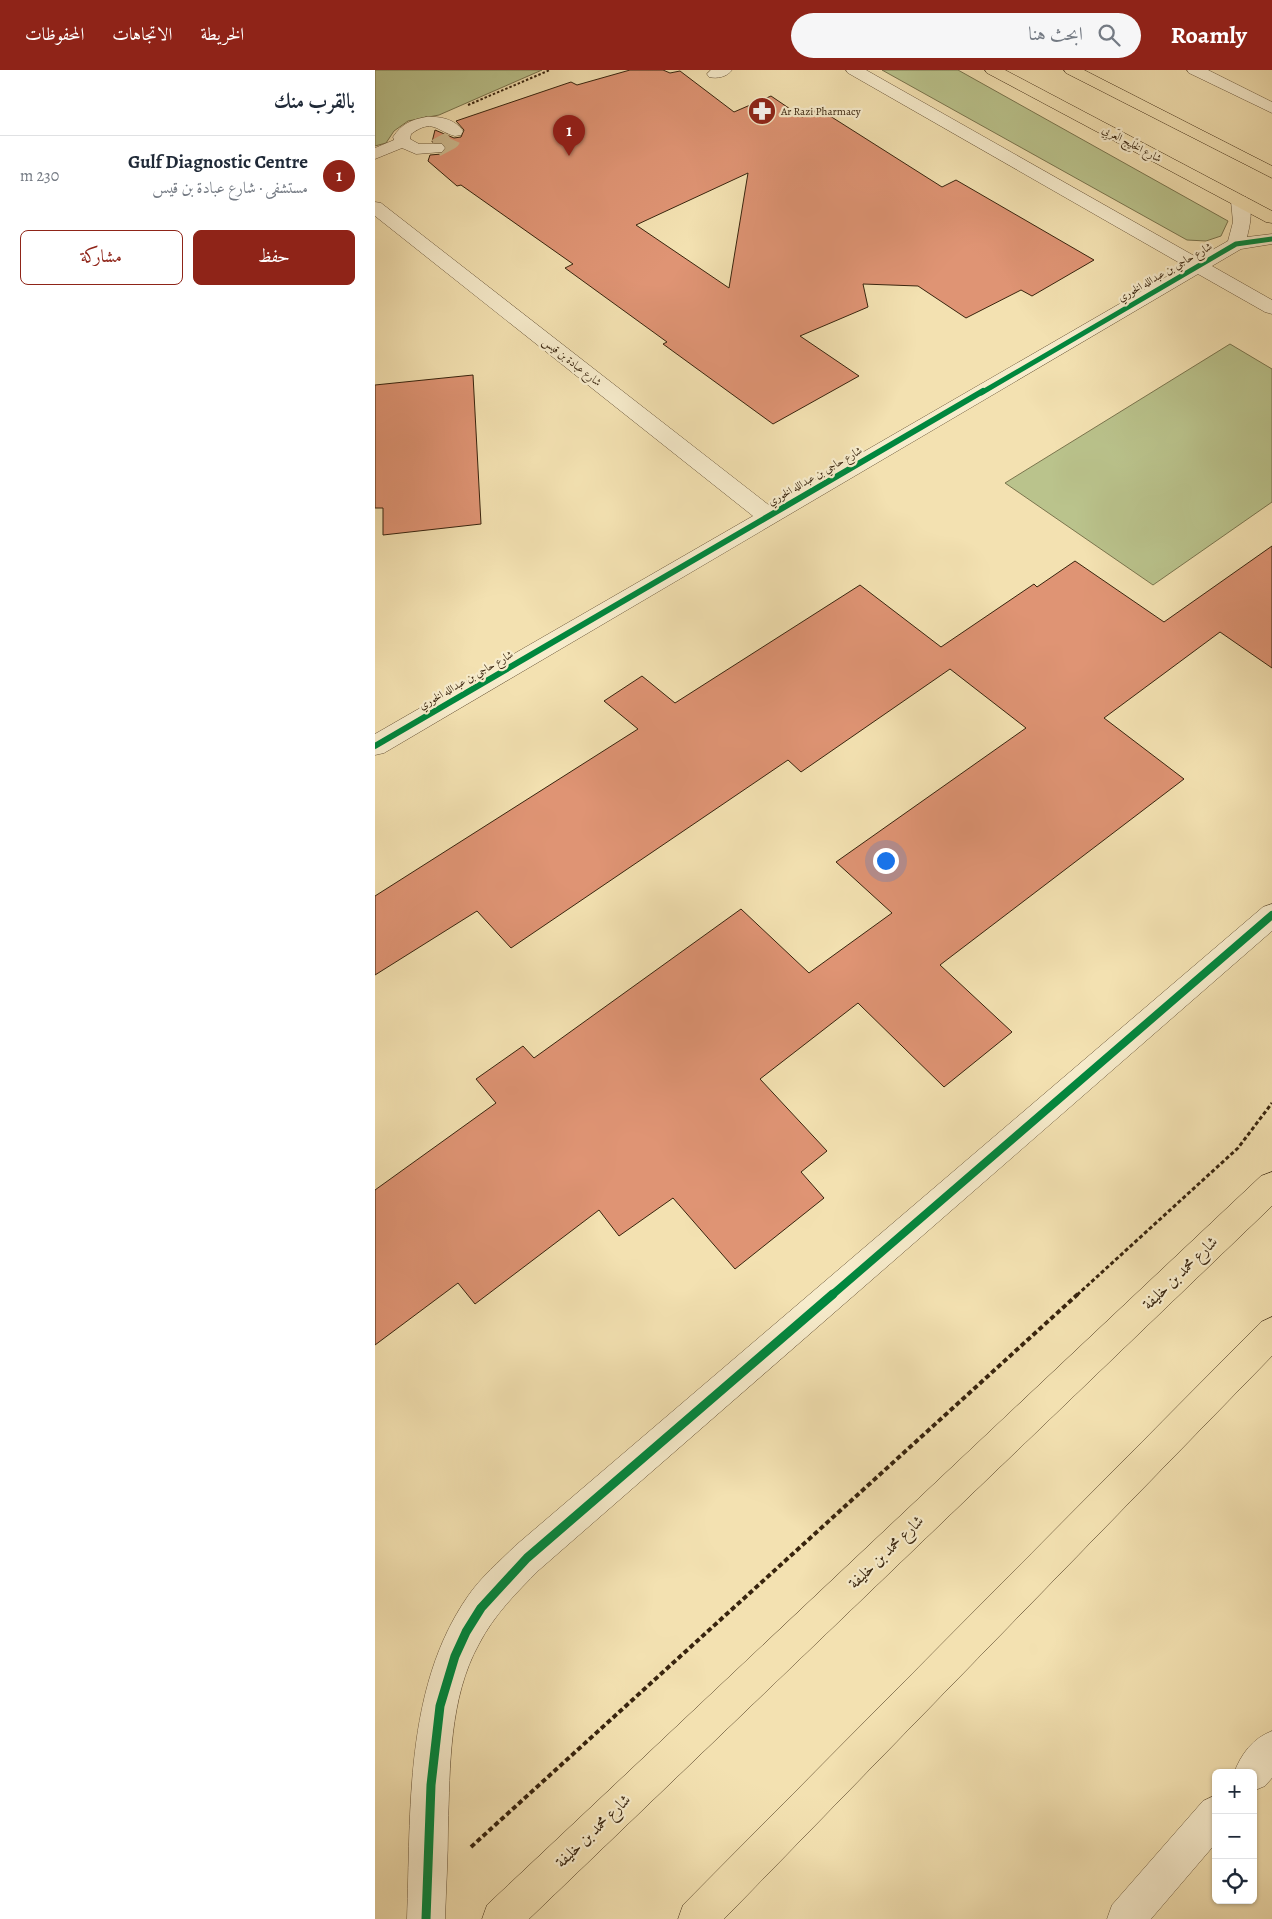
<!DOCTYPE html>
<html lang="ar">
<head>
<meta charset="utf-8">
<style>
  :root { --surface:#fff; --page:#f6f6f7; --text:#1f2937; --muted:#747a83; --line:#e0e1e3; --accent:#8f2418 }
  body { margin:0; font-family:Alegreya,Amiri,serif; background:var(--page); color:var(--text); direction:rtl }
  .controls { position:absolute; right:15px; bottom:15px; display:grid; overflow:hidden; border-radius:8px; box-shadow:0 1px 4px #0004 }
  .controls button { width:45px; height:45px; display:grid; place-items:center; padding:0; border:0; border-bottom:1px solid var(--line); background:var(--surface); color:var(--text); font:25px sans-serif }
  .you { position:absolute; left:510px; top:790px; width:18px; height:18px; margin:-12px; border:4px solid #fff; border-radius:50%; background:#1a73e8; box-shadow:0 0 0 8px #1a73e833 }
  .badge { display:grid; place-items:center; width:32px; height:32px; border-radius:50%; background:var(--accent); color:#fff; font-size:16px; font-weight:700 }
  .pin { position:absolute; translate:-50% -41px; filter:drop-shadow(0 1px 2px #0008) }
  .pin::after { content:''; position:absolute; top:26px; width:18px; height:15px; background:inherit; clip-path:polygon(0 0,100% 0,50% 100%) }
  .list { margin:0; padding:0; list-style:none }
  h2 { display:flex; justify-content:space-between; align-items:center; height:65px; margin:0; padding:0 20px; font-size:21px }
  h2 small { font-size:16px; font-weight:400; color:var(--muted) }
  .list li { display:grid; grid-template-columns:32px 1fr auto; gap:15px; align-items:center; box-sizing:border-box; height:80px; padding:0 20px; border-top:1px solid var(--line) }
  .list b { display:block; font-size:19px; white-space:nowrap }
  .list p { margin:0; font-size:16px; white-space:nowrap; color:var(--muted) }
  .list em { font-size:16px; font-style:normal; color:var(--muted) }
  .actions { display:flex; gap:10px; padding:15px 20px }
  .actions a { flex:1; padding:11px 0; border:1px solid var(--accent); border-radius:8px; text-align:center; font-size:18px; color:var(--accent) }
  .actions .main { background:var(--accent); color:#fff }
  .icon { flex:none; width:28px; height:28px; fill:none; stroke:currentColor; stroke-width:2; stroke-linecap:round; stroke-linejoin:round }
  .map { position:relative; flex:none; width:897px; height:1849px; overflow:hidden; direction:ltr }
  header { display:flex; align-items:center; gap:30px; box-sizing:border-box; height:70px; padding:0 25px; background:var(--accent); color:#fff }
  header strong { font-size:24px }
  nav { display:flex; gap:28px; margin-inline-start:auto; font-size:18px }
  .search { width:350px; height:45px; background:var(--page); display:flex; align-items:center; gap:12px; box-sizing:border-box; padding:0 18px; border-radius:28px; color:var(--muted); font-size:19px }
  main { display:flex }
  aside { flex:1; background:var(--surface) }
  .map>svg:first-child { display:block }
  .green { fill:#bac38c; stroke:#79744d }
  .building { fill:#df9474; stroke:#38240e; fill-rule:evenodd }
  .lines { fill:none; stroke-linecap:round; stroke-linejoin:round }
  .minor-tunnel { stroke:#cebb90; stroke-width:18; stroke-dasharray:18 9; stroke-linecap:butt }
  .minor-casing { stroke:#675337; stroke-width:1 }
  .major-casing { stroke:#38240e; stroke-width:1 }
  .highway-casing { stroke:#38240e; stroke-width:1 }
  .path-far2 { stroke:#38240e; stroke-width:2; stroke-dasharray:2.5 2; stroke-linecap:butt }
  .path-far1 { stroke:#38240e; stroke-width:3; stroke-dasharray:4 2.5; stroke-linecap:butt }
  .path { stroke:#38240e; stroke-width:4; stroke-dasharray:5 3; stroke-linecap:butt }
  .minor { fill:#f7eccc; fill-rule:evenodd }
  .major { fill:#f3e1b1; fill-rule:evenodd }
  .highway { fill:#f3e1b1; fill-rule:evenodd }
  .cycleway-far3-casing { stroke:#f7eccc; stroke-width:7 }
  .cycleway-far2-casing { stroke:#f7eccc; stroke-width:9 }
  .cycleway-far1-casing { stroke:#f7eccc; stroke-width:11 }
  .cycleway-casing { stroke:#f7eccc; stroke-width:12 }
  .cycleway-far3 { stroke:#00873e; stroke-width:5 }
  .cycleway-far2 { stroke:#00873e; stroke-width:6 }
  .cycleway-far1 { stroke:#00873e; stroke-width:8 }
  .cycleway { stroke:#00873e; stroke-width:9 }
  .labels { text-anchor:middle; dominant-baseline:central; stroke-width:4.5; stroke-linejoin:round; paint-order:stroke }
  .far-poi-label { font-size:11px; fill:#38240e; stroke:#f7eccc; text-anchor:start }
  .far-street-label { font-size:11px; fill:#38240e; stroke:#f7eccc }
  .near-street-label { font-size:16px; fill:#38240e; stroke:#f7eccc }
</style>
</head>
<body>
<header>
<strong>Roamly</strong>
<div class="search"><svg class="icon" aria-label="search" viewBox="0 0 24 24"><circle cx="10" cy="10" r="6"/><path d="M15 15l6 6"/></svg>ابحث هنا</div>
<nav><a>الخريطة</a><a>الاتجاهات</a><a>المحفوظات</a></nav>
</header>
<main>
<div class="map">
<svg width="897" height="1849" viewBox="0 0 897 1849">
  <rect width="100%" height="100%" fill="#f3e1b1"/>
  <filter id="stains"><feTurbulence type="fractalNoise" baseFrequency=".004" numOctaves="4"/><feColorMatrix values="0 0 0 0 .2 0 0 0 0 .09 0 0 0 0 .02 0 0 0 .5 -.17"/></filter>
  <radialGradient id="worn" r=".72"><stop offset=".6" stop-color="#630" stop-opacity="0"/><stop offset="1" stop-color="#630" stop-opacity=".3"/></radialGradient>
  <g class="green">
    <polygon points="0,0 167,0 64,45 33,51 19,61 11,73 0,76"/>
    <polygon points="507,0 583,0 853,151 846,166 831,171 812,170"/>
    <polygon points="855,274 897,299 897,432 778,515 630,413"/>
  </g>
  <g class="building">
    <path d="M255,0H288L295,3L305,1L359,42L396,26L427,47L444,39L567,117L581,110L719,190L657,226L646,220L591,248L543,216L488,214L493,237L425,266L484,306L398,354L288,274L292,272L190,198L198,194L86,115L82,116L53,91L55,85L67,84L72,78L67,72H57L60,60L79,68L86,67L89,60L81,51L196,12L202,15ZM373,103L354,218L261,155Z"/>
    <polygon points="98,305 106,454 8,465 8,438 0,438 0,315"/>
    <polygon points="897,476 897,598 845,562 729,648 809,709 565,895 637,962 569,1017 483,933 385,1009 452,1081 426,1102 449,1128 360,1199 298,1128 244,1166 224,1140 100,1234 83,1213 0,1275 0,1120 121,1033 101,1009 148,976 159,988 366,839 434,903 517,843 461,792 651,658 575,599 426,702 413,690 136,878 102,841 0,905 0,826 263,659 229,631 267,606 300,633 485,515 566,577 659,514 662,517 700,491 789,552"/>
  </g>
  <g class="lines">
    <polyline class="minor-tunnel" points="61,78 76,70 80,61"/>
    <defs>
      <g id="minor">
        <path d="M336,0H357C352,7 342,9 334,7L332,4Z"/>
        <path d="M471,0H491L823,188L853,171L858,152L856,131L859,127L865,126L871,127C879,138 875,155 872,167L897,164V174L866,179L837,196L897,230V244L890,242L823,204L9,683L0,685V664L378,446L0,146V132L6,133L395,436L810,196L473,3Z"/>
        <polygon points="812,0 833,0 897,32 897,43 814,3"/>
        <path d="M51,47C65,46 80,49 88,61L86,65L80,66C61,61 58,48 36,64L35,69L44,74H67L70,78L67,82L41,84L27,78L0,89V78L19,70L18,67C27,54 35,50 51,47Z"/>
        <path d="M897,834V861L164,1500C141,1523 119,1545 104,1574C74,1628 75,1697 73,1757C73,1788 71,1818 70,1849H32C36,1741 29,1618 93,1526C106,1507 124,1492 140,1476L888,837Z"/>
        <path d="M897,1661V1708L890,1716L878,1721V1703H859C866,1684 878,1668 897,1661Z"/>
        <polygon points="841,1725 841,1773 776,1849 732,1849 737,1835 828,1731"/>
      </g>
      <g id="major">
        <polygon points="897,1102 897,1136 154,1849 107,1849 112,1835 886,1106"/>
        <polygon points="897,1247 897,1286 349,1849 303,1849 308,1835 886,1252"/>
      </g>
      <g id="highway">
        <polygon points="610,0 630,0 897,141 897,153 891,152 612,3"/>
        <polygon points="689,0 709,0 897,96 897,108 691,3"/>
      </g>
    </defs>
    <use href="#minor" class="minor-casing"/>
    <use href="#major" class="major-casing"/>
    <use href="#highway" class="highway-casing"/>
    <polyline class="path-far2" points="93,35 175,0"/>
    <polyline class="path-far1" points="702,1225 863,1078 897,1033"/>
    <polyline class="path" points="96,1777 703,1224"/>
    <use href="#minor" class="minor"/>
    <use href="#major" class="major"/>
    <use href="#highway" class="highway"/>
    <defs>
      <polyline id="cycleway-far3" points="606,323 861,174 897,169"/>
      <polyline id="cycleway-far2" points="0,676 608,321"/>
      <polyline id="cycleway-far1" points="457,1225 897,845"/>
      <polyline id="cycleway" points="51,1849 56,1715 65,1636 80,1586 91,1562 106,1538 152,1488 458,1224"/>
    </defs>
    <use href="#cycleway-far3" class="cycleway-far3-casing"/>
    <use href="#cycleway-far2" class="cycleway-far2-casing"/>
    <use href="#cycleway-far1" class="cycleway-far1-casing"/>
    <use href="#cycleway" class="cycleway-casing"/>
    <use href="#cycleway-far3" class="cycleway-far3"/>
    <use href="#cycleway-far2" class="cycleway-far2"/>
    <use href="#cycleway-far1" class="cycleway-far1"/>
    <use href="#cycleway" class="cycleway"/>
  </g>
  <defs>
    <symbol id="pharmacy-disc" viewBox="-11 -11 22 22"><circle r="9.5" fill="#8f2418" stroke="#f7eccc"/><path d="M-2-6h4v4h4v4h-4v4h-4v-4h-4v-4h4Z" fill="#fff"/></symbol>
  </defs>
  <g fill-rule="evenodd">
    <use href="#pharmacy-disc" x="371" y="25" width="32" height="32"/>
  </g>
  <g class="labels">
    <g class="far-poi-label">
      <text x="406" y="41">Ar Razi Pharmacy</text>
    </g>
    <g class="far-street-label">
      <text transform="translate(757 74) rotate(28)">شارع الخَلِيج العَربِي</text>
      <text transform="translate(790 202) rotate(-30)">شارع حاجي بن عبدالله الخوري</text>
      <text transform="translate(197 292) rotate(38)">شارع عبادة بن قيس</text>
      <text transform="translate(440 406) rotate(-30)">شارع حاجي بن عبدالله الخوري</text>
      <text transform="translate(91 610) rotate(-30)">شارع حاجي بن عبدالله الخوري</text>
    </g>
    <g class="near-street-label">
      <text transform="translate(805 1203) rotate(-44)">شارع محمد بن خليفة</text>
      <text transform="translate(511 1482) rotate(-44)">شارع محمد بن خليفة</text>
      <text transform="translate(218 1761) rotate(-44)">شارع محمد بن خليفة</text>
    </g>
  </g>
  <rect width="100%" height="100%" filter="url(#stains)"/>
  <rect width="100%" height="100%" fill="url(#worn)"/>
</svg>
<div class="controls">
<button>+</button>
<button>−</button>
<button><svg class="icon" aria-label="locate" viewBox="0 0 24 24"><circle cx="12" cy="12" r="6"/><path d="M12 2v4M12 18v4M2 12h4M18 12h4"/></svg></button>
</div>
<div class="you"></div>
<div class="pin badge" style="left:194px;top:86px">1</div>
</div>
<aside>
<h2>بالقرب منك<small></small></h2>
<ul class="list">
<li><span class="badge">1</span><div><b>Gulf Diagnostic Centre</b><p>مستشفى · شارع عبادة بن قيس</p></div><em>230 m</em></li>
</ul>
<div class="actions"><a class="main">حفظ</a><a>مشاركة</a></div>
</aside>
</main>
</body>
</html>
